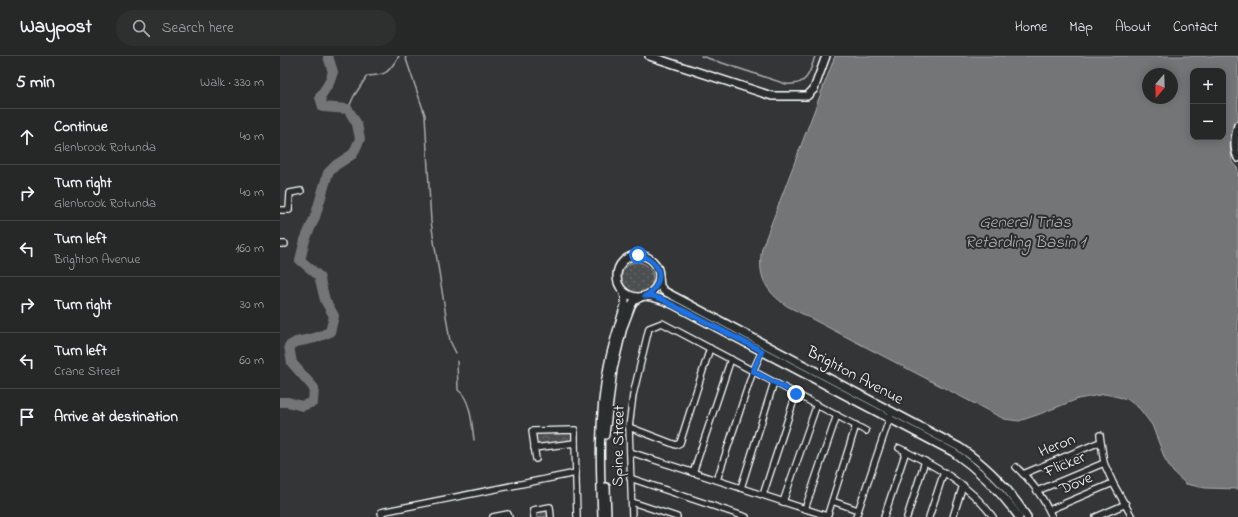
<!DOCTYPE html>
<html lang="en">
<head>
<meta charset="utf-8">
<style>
  :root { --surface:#262828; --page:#2e3030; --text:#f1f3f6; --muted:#a4a6a8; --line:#424445 }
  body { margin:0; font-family:"Indie Flower",sans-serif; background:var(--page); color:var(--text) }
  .controls { position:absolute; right:12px; top:12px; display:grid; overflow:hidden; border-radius:8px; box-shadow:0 2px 10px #0003 }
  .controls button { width:36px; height:36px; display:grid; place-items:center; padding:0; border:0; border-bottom:1px solid var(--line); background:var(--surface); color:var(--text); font:20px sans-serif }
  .compass { position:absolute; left:862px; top:12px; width:36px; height:36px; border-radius:50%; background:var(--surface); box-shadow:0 2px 10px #0003; rotate:199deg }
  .stop { position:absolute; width:12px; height:12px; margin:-9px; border:3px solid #1a73e8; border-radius:50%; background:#fff }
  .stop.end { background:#1a73e8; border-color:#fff; box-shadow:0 1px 4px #0008 }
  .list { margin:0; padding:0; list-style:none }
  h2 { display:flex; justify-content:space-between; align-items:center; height:52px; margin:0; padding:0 16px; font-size:17px }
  h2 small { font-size:13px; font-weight:400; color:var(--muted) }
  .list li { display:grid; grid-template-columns:26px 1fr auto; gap:12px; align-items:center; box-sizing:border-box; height:56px; padding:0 16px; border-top:1px solid var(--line) }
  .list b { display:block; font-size:15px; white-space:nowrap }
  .list p { margin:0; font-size:13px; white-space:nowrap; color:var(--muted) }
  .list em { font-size:13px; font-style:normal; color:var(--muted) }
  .icon { flex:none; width:22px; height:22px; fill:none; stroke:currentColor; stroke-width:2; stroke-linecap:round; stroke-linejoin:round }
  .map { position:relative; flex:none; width:958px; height:461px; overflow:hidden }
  header { display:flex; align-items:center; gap:24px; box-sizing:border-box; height:56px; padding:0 20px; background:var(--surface); border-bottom:1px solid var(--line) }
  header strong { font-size:19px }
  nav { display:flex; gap:22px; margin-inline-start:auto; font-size:14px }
  .search { width:280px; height:36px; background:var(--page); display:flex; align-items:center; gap:10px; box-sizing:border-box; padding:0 14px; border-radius:22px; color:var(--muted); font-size:15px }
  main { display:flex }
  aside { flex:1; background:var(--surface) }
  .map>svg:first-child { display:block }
  .grass { fill:url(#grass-dots); stroke:#a6a7a8 }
  .park { fill:url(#park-crowns); stroke:#a6a7a8 }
  .water { fill:#737576; stroke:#abacad; fill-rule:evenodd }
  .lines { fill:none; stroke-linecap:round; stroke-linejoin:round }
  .stream { stroke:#abacad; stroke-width:1.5 }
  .river { stroke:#737576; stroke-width:10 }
  .minor-casing { stroke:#fff; stroke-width:8 }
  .tertiary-casing { stroke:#fff; stroke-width:10 }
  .minor { stroke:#2a2d2e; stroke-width:5.5 }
  .tertiary { stroke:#2a2d2e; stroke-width:7 }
  .route { stroke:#1a73e8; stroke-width:5 }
  .labels { text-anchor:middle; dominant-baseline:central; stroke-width:4; stroke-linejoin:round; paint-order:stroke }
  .street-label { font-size:16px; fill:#fff; stroke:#2a2d2e }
  .water-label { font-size:17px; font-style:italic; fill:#b2b3b4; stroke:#2a2d2e }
</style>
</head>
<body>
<header>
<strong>Waypost</strong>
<div class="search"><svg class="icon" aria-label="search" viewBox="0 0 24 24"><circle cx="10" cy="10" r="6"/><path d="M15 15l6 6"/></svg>Search here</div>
<nav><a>Home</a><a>Map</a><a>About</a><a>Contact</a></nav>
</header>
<main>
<aside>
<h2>5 min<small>Walk · 330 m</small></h2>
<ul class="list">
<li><svg class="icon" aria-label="ahead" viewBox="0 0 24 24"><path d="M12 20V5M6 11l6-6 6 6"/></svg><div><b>Continue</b><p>Glenbrook Rotunda</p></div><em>40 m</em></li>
<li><svg class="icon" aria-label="right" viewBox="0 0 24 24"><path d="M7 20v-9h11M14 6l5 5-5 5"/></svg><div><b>Turn right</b><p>Glenbrook Rotunda</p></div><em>40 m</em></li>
<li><svg class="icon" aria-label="left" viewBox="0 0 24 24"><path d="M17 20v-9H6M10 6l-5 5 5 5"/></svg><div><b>Turn left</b><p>Brighton Avenue</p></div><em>160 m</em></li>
<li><svg class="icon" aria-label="right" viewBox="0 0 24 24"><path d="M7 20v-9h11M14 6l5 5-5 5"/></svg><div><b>Turn right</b></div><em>30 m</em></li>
<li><svg class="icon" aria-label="left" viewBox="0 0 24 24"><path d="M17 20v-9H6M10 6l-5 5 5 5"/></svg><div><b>Turn left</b><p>Crane Street</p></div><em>60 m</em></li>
<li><svg class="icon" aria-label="arrive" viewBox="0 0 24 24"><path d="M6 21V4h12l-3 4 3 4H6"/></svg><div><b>Arrive at destination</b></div></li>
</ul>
</aside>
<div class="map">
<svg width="958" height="461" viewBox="0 0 958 461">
  <defs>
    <pattern id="grass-dots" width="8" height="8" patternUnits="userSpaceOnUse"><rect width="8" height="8" fill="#4c4f50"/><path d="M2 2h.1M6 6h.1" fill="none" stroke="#67696a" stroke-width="1.8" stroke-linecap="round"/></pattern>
    <pattern id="park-crowns" width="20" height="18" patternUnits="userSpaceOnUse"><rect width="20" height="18" fill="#4c4f50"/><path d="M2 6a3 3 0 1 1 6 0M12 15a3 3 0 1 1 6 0" fill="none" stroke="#67696a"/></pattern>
  </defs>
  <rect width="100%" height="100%" fill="#333536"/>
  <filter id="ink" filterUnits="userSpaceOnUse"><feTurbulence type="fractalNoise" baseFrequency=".025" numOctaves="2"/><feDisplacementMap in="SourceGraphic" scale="8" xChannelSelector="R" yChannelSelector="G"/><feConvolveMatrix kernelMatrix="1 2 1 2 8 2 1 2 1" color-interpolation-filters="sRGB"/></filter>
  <g filter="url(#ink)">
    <circle class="grass" cx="357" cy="222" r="16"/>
    <g class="park">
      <polygon points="291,376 293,378 292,385 259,389 256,387 255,380 258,377"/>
      <polygon points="264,454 268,456 269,461 256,461 258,456"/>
    </g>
    <path class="water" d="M555,0H958V63L950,88L952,106L958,113V433L925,432L906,428L893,416L885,403L872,369L859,352L847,343L825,338L798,343L757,359L739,365L724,363L507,250C485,235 477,220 482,192ZM913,15H943V81H913ZM868,18H892V42H868Z"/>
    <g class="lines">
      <g class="stream">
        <polyline points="125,0 145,59 151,166 170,285 176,297"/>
        <path d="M421,0L506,28C527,30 530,17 535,0"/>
        <path d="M68,53L74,40L87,20C107,19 108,17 119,0"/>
        <path d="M177,305L178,334C191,343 192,369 194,384"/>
      </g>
      <polyline class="river" points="0,346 8,346 22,350 33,346 34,332 12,307 9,290 16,286 35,282 50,276 54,260 45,244 39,220 20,204 25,184 35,161 48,117 56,109 73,98 80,83 77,68 68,53 43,51 40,41 49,27 53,16 48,0"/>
      <defs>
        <g id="minor">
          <polyline points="0,154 9,154 10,137 21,135"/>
          <polyline points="0,188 5,188"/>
          <polyline points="349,371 396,389 400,387 430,292"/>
          <polyline points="820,379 824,407 833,427 852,461"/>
          <polyline points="254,392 295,387"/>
          <path d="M619,392C655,410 689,428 713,461"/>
          <polyline points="350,396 547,460"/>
          <polyline points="256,403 252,375 295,374 295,387 297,461"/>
          <path d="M736,411C751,424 764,443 772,461"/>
          <polyline points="413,417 451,303"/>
          <polyline points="743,418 820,386"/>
          <polyline points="350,422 466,461"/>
          <polyline points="437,424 473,315 482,295"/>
          <polyline points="461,432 494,326"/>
          <polyline points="757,435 824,407"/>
          <polyline points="483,439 516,338"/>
          <polyline points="552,445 578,454"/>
          <polyline points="352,446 397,461"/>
          <polyline points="503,446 537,348"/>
          <polyline points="525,453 557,359"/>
          <polyline points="769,454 833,427"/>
          <polyline points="102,461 101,456 296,417"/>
          <polyline points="213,461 228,458 229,461"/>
          <polyline points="254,461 253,454 270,451 271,461"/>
          <polyline points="352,461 349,371 353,339 369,272 382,267 586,375"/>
          <polyline points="547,461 576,369"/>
          <polyline points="576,461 612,355"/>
          <polyline points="604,461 626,395"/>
          <polyline points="627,461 645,405"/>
          <polyline points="649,461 664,416"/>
          <polyline points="673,461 683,429"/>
          <polyline points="816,461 846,448"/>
        </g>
        <g id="tertiary">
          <polyline points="369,0 492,40 527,40 534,33 546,0"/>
          <path d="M958,69C955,80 953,91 958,102"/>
          <circle cx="358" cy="220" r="21"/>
          <path d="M379,220L380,230L384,235L679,391C706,409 730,434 747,461"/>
          <path d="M365,240C376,241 384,244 394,249L673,396C699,414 720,435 739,461"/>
          <polyline points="325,379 333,313 343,271 351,250 354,245 361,241"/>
          <polyline points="326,431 327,461"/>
          <path d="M322,461C320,411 318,361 328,311C332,290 339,269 345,249V242L344,236"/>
        </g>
      </defs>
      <use href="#minor" class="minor-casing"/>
      <use href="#tertiary" class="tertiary-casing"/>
      <use href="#minor" class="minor"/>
      <use href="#tertiary" class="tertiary"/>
    </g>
  </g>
  <g class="lines" filter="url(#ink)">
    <path class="route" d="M358,199C383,203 386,229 365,240H372L381,243L482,295L473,315L516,338"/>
  </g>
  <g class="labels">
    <g class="street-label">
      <text transform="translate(575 320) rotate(28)">Brighton Avenue</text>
      <text transform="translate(339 390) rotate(-89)">Spine Street</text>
      <text transform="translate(777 390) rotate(-22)">Heron</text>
      <text transform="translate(785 409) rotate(-23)">Flicker</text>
      <text transform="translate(796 428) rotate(-23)">Dove</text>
    </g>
    <g class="water-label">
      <text x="745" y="166">General Trias<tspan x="745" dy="20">Retarding Basin 1</tspan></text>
    </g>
  </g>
</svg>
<div class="controls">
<button>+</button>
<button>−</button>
</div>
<svg class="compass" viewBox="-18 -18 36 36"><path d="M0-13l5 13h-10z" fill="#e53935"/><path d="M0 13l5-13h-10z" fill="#a4a6a8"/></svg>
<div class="stop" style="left:358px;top:199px"></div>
<div class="stop end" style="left:516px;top:338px"></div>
</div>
</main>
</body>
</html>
